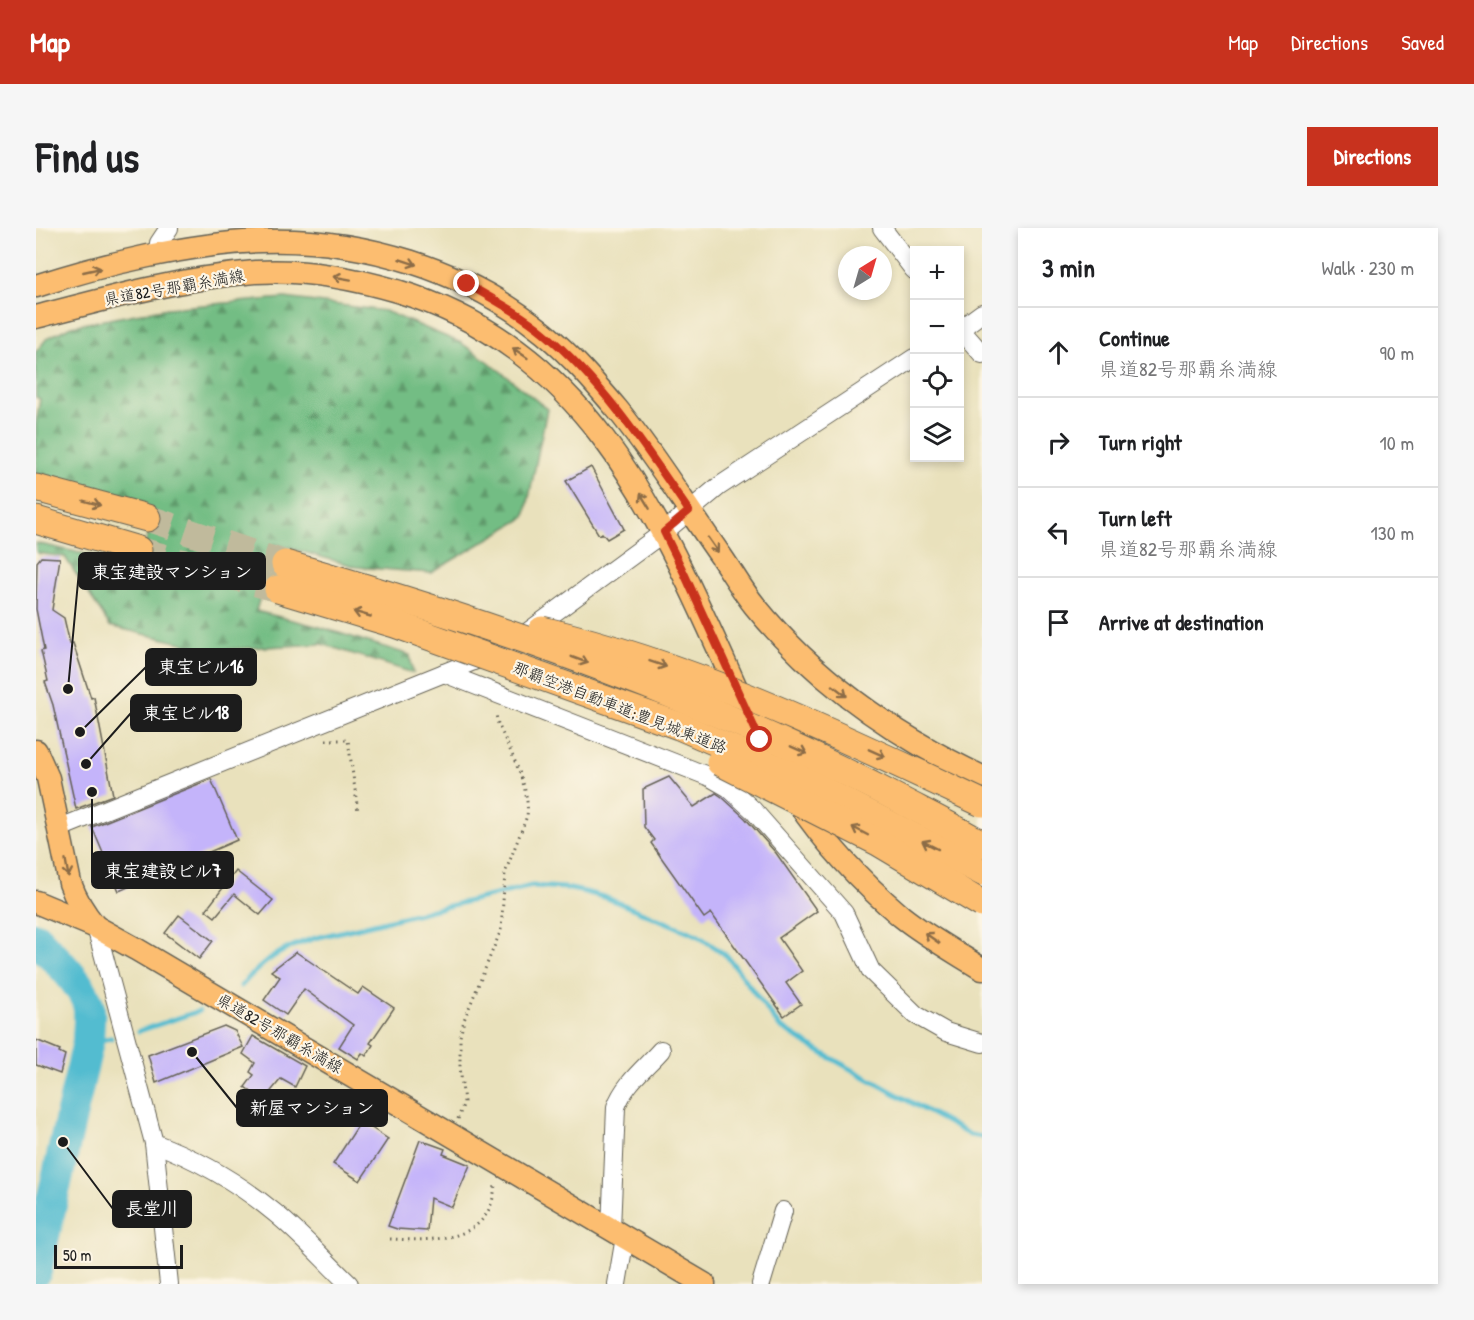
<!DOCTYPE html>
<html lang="en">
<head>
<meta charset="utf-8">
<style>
  :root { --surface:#fff; --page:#f6f6f6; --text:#202124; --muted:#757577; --line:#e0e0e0; --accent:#c8321e }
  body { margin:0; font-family:"Patrick Hand","Klee One",sans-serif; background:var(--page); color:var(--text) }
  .controls { position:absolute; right:18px; top:18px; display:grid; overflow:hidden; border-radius:0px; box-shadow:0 3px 9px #0003 }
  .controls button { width:54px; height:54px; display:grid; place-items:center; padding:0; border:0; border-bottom:2px solid var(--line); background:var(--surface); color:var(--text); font:30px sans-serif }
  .compass { position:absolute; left:802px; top:18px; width:54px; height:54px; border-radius:50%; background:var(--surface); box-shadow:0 3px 9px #0003; rotate:37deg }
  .scale { position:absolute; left:18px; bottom:15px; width:129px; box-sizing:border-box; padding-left:6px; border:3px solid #1c1c1c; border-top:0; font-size:16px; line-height:21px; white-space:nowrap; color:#1c1c1c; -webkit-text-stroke:4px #fcf5e5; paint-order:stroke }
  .stop { position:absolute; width:18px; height:18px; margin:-14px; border:4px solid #c8321e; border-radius:50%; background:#fff }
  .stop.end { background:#c8321e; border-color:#fff; box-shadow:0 2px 6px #0008 }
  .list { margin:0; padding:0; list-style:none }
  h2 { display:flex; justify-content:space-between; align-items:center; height:78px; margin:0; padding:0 24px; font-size:26px }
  h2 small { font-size:20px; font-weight:400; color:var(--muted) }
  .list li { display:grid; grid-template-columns:39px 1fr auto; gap:18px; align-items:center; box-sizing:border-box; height:90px; padding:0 24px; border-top:2px solid var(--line) }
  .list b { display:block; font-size:22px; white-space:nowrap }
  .list p { margin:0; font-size:20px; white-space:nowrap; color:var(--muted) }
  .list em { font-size:20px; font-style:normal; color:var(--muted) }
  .icon { flex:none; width:33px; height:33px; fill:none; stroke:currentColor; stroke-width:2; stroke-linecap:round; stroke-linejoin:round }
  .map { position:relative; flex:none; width:946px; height:1056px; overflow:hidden; border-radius:0px }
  header { display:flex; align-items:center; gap:36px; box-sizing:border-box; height:84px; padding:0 30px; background:var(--accent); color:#fff }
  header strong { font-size:28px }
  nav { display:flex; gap:33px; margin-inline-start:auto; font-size:21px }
  .intro { display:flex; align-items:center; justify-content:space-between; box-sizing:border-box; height:144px; padding:0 36px }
  h1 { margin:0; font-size:42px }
  .button { padding:15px 27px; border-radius:0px; background:var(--accent); color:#fff; font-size:21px; font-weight:700 }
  main { display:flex; gap:36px; padding:0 36px }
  aside { flex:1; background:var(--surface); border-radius:0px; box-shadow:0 3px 9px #0003 }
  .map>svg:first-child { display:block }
  .forest { fill:url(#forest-firs); stroke:#486c50; stroke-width:1.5 }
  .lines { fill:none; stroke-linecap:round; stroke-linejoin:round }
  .stream { stroke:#53bcd0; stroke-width:5 }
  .river { stroke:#53bcd0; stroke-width:32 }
  .building { fill:#c4b4fa }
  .highway-tunnel { stroke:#c0ba9c; stroke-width:27; stroke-dasharray:27 14; stroke-linecap:butt }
  .minor-casing { stroke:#646154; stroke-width:20 }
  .major-casing { stroke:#646154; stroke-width:25 }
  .highway-casing { stroke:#646154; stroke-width:29 }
  .path { stroke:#646154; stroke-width:3; stroke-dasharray:1.5 4.5; stroke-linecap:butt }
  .minor { stroke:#fff; stroke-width:18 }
  .major { stroke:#fcbd6f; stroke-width:22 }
  .highway { stroke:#fcbd6f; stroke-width:27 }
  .highway-bridge-casing { stroke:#646154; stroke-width:29; stroke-linecap:butt }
  .highway-bridge { stroke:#fcbd6f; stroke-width:27 }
  .oneway { stroke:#8c6c46 }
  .route { stroke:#c8321e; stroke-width:8 }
  .labels { text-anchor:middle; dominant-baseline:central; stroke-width:4.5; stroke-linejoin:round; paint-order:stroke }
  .street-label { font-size:16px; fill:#1c1c1c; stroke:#fcf5e5 }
  .leader { fill:none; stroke:#1c1c1c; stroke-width:2 }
  .callout-dot { fill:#1c1c1c; stroke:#fcf5e5; stroke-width:2 }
  .callout { fill:#1c1c1c; stroke:#1c1c1c; stroke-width:2 }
  .callout-label { font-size:18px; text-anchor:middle; font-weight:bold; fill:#fff }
</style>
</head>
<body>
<header>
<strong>Map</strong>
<nav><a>Map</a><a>Directions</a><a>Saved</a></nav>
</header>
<div class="intro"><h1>Find us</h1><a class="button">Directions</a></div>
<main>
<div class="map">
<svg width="946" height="1056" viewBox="0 0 946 1056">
  <defs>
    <pattern id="forest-firs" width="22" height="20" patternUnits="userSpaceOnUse" patternTransform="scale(1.5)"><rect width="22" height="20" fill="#73bd84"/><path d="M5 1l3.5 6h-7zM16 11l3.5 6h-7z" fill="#5e996b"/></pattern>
  </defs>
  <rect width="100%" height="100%" fill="#fcf5e5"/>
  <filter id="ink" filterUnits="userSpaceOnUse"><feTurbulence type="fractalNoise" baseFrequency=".0167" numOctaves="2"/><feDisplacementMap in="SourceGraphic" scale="12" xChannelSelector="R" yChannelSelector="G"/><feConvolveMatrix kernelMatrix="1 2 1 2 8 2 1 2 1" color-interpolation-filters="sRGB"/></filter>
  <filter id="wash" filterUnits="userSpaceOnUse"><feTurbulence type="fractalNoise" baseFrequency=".008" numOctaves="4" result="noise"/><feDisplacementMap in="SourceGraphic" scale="24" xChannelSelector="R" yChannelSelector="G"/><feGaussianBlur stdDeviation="1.35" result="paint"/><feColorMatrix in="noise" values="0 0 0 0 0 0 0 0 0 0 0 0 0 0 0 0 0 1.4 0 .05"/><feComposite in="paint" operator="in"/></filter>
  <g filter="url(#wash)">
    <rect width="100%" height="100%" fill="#e9e1bc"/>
    <polygon class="forest" points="249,70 349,83 425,115 453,134 511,181 489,289 395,345 321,339 239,316 220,383 284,399 374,427 377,445 286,416 175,422 74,398 29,329 1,325 0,315 102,338 120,284 0,246 0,197 4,171 0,169 0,124 11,110 36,98 132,80"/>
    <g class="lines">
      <g class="stream">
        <path d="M205,758C229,731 245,721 279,710L496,658L529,660L549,664L571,670L661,707L691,728L744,799L786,825L934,907L946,909"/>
        <polyline points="103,803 163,783"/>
        <polyline points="52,814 75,810"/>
      </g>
      <path class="river" d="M0,710C15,727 50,758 53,781C54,791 52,803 52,814L0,1043"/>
    </g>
    <g id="blocks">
      <g class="building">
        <polygon points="555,239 588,301 571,311 566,305 563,307 530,253"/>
        <polygon points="5,329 24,330 16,382 28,390 34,416 37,415 55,470 58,469 77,567 40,581 17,477 9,454 12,453 5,423 8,422 0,381 1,334"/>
        <polygon points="633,549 658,579 680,565 686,569 709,590 740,625 781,683 743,710 766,743 750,755 765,776 748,788 675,685 668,690 615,615 618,612 608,599 607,561"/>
        <polygon points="175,551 201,612 83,663 56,599"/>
        <polygon points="200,643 237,672 224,687 198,666 179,689 170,682"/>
        <polygon points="143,687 177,713 163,731 129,705"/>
        <polygon points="260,724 322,766 327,759 358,780 334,815 337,817 330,828 326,825 322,831 303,819 317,797 268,761 250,787 228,772 244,749 235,743"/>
        <polygon points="188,798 199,803 207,819 120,855 112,827"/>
        <polygon points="217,808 269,838 259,859 245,851 227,873 209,859 218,847 214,844 219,835 207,826"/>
        <polygon points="0,812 24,822 23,824 29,827 24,846 0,837"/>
        <polygon points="325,893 352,911 324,953 297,936"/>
        <polygon points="384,912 409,921 407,926 434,937 416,979 394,970 391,1003 361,1001 352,998"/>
      </g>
    </g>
  </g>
  <g filter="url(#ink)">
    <use href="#blocks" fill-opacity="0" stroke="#646154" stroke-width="1.5"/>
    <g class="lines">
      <g class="highway-tunnel">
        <polyline points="111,290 249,336"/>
        <polyline points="102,322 242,361"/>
      </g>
      <defs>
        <g id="minor">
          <polyline points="846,0 878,42"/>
          <polyline points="122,26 123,15 133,0"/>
          <polyline points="924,101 946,126"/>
          <polyline points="924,101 946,85"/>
          <polyline points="408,445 674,549 693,560 717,582 808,685 835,743 880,787 910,804 946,815"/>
          <polyline points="24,600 470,420 628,304 682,259 878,130"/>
          <polyline points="60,699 118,915 133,1056"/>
          <path d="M118,915C161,931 204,956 239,985C265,1006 288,1032 313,1056"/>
          <path d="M575,1001L580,879C588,856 609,840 625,822"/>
          <polyline points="581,1056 589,1009"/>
          <polyline points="725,1056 747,983"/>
        </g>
        <g id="major">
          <path d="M0,58C67,36 153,16 224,13C324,9 430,41 508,105C535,127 558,154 581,181C618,226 649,277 682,324C695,342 705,361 719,378C780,453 859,508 946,549"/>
          <path d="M0,89C72,70 145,50 219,44C267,41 314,49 361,63C561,123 628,302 707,475"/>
          <path d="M0,523L12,550L34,655C40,672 48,685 59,698"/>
          <path d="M760,572C789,615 825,654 865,688C890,708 919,724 946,741"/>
          <polyline points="0,674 60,699 100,721 668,1056"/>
        </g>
        <g id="highway">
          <polyline points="0,260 111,290"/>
          <polyline points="0,292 102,322"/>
        </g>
      </defs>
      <use href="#minor" class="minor-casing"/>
      <use href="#major" class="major-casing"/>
      <use href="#highway" class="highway-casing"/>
      <g class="path">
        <polyline points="290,512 312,512 322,583"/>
        <path d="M422,891L428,874L424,839V809L428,792L465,702L469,645L491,588C495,559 472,520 461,493L460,485"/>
        <path d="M354,1011C401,1013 457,1015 459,954"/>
      </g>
      <use href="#minor" class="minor"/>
      <use href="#major" class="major"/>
      <use href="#highway" class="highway"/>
      <defs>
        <g id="highway-bridge">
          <path d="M249,336C462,397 674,471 870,575C895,588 921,601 946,616"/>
          <polyline points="242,361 359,396 643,498 765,551 946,644"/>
          <path d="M506,402C660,438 804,508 946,575"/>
          <polyline points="684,534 842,614 946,676"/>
        </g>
      </defs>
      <use href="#highway-bridge" class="highway-bridge-casing"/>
      <use href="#highway-bridge" class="highway-bridge"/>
    </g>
    <defs><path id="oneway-shaft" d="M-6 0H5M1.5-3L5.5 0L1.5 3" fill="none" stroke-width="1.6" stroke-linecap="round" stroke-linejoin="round" transform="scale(1.5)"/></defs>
    <g class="oneway">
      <use href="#oneway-shaft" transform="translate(372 34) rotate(18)"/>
      <use href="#oneway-shaft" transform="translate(56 42) rotate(-13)"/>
      <use href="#oneway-shaft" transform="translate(306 50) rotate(-170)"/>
      <use href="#oneway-shaft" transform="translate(484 125) rotate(-146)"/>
      <use href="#oneway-shaft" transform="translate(609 273) rotate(-121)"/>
      <use href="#oneway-shaft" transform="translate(56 275) rotate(15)"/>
      <use href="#oneway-shaft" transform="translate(677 317) rotate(55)"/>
      <use href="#oneway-shaft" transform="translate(326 386) rotate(-164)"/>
      <use href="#oneway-shaft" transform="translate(544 432) rotate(21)"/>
      <use href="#oneway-shaft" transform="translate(622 436) rotate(19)"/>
      <use href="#oneway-shaft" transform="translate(804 463) rotate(38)"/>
      <use href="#oneway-shaft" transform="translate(763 522) rotate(24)"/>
      <use href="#oneway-shaft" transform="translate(841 525) rotate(24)"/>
      <use href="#oneway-shaft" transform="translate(824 603) rotate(-152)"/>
      <use href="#oneway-shaft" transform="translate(894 617) rotate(-153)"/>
      <use href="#oneway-shaft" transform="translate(31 640) rotate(80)"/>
      <use href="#oneway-shaft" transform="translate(896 710) rotate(-145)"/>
    </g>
  </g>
  <g class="lines" filter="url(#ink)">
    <path class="route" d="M431,56C457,71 485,86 508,105C567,154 610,220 653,283L628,304L648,345L724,512"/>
  </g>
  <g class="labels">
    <g class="street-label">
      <text transform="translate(138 59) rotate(-10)">県道82号那覇糸満線</text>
      <text transform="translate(584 479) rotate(21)">那覇空港自動車道;豊見城東道路</text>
      <text transform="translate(244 805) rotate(30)">県道82号那覇糸満線</text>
    </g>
  </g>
  <path class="leader" d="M32 461L43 343M44 504L110 439M50 536L95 485M56 564L56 642M156 824L201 880M27 914L77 981"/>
  <g class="callout-dot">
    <circle cx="32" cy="461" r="6"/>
    <circle cx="44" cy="504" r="6"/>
    <circle cx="50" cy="536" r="6"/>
    <circle cx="56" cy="564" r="6"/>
    <circle cx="156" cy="824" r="6"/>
    <circle cx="27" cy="914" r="6"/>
  </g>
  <g class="callout">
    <rect x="43" y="325" width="186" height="36" rx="6"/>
    <rect x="110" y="421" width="110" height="36" rx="6"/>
    <rect x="95" y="467" width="110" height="36" rx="6"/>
    <rect x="56" y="624" width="141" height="36" rx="6"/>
    <rect x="201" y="862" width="150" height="36" rx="6"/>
    <rect x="77" y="963" width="78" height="36" rx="6"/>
  </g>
  <g class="callout-label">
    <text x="136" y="350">東宝建設マンション</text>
    <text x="165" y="445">東宝ビル16</text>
    <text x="150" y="491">東宝ビル18</text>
    <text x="127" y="649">東宝建設ビル7</text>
    <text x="276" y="886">新屋マンション</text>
    <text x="116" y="987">長堂川</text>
  </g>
</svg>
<div class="controls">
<button>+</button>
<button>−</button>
<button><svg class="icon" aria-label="locate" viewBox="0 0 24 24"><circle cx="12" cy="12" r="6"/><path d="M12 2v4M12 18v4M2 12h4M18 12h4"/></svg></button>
<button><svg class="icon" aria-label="layers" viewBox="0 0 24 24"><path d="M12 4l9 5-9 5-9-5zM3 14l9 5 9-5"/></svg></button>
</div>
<svg class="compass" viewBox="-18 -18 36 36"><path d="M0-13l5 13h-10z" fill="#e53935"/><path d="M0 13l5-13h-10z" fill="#757577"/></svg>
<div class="scale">50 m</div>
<div class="stop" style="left:724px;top:512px"></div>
<div class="stop end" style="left:431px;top:56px"></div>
</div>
<aside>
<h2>3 min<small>Walk · 230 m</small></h2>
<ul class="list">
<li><svg class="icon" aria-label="ahead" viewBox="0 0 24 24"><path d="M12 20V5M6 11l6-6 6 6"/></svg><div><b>Continue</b><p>県道82号那覇糸満線</p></div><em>90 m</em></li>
<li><svg class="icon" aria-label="right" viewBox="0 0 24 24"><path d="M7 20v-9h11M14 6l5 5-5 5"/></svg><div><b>Turn right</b></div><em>10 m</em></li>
<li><svg class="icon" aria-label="left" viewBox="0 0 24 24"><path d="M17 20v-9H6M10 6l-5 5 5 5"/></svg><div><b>Turn left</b><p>県道82号那覇糸満線</p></div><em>130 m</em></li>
<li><svg class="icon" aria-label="arrive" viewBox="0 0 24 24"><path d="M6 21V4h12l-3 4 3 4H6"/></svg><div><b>Arrive at destination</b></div></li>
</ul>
</aside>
</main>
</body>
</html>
